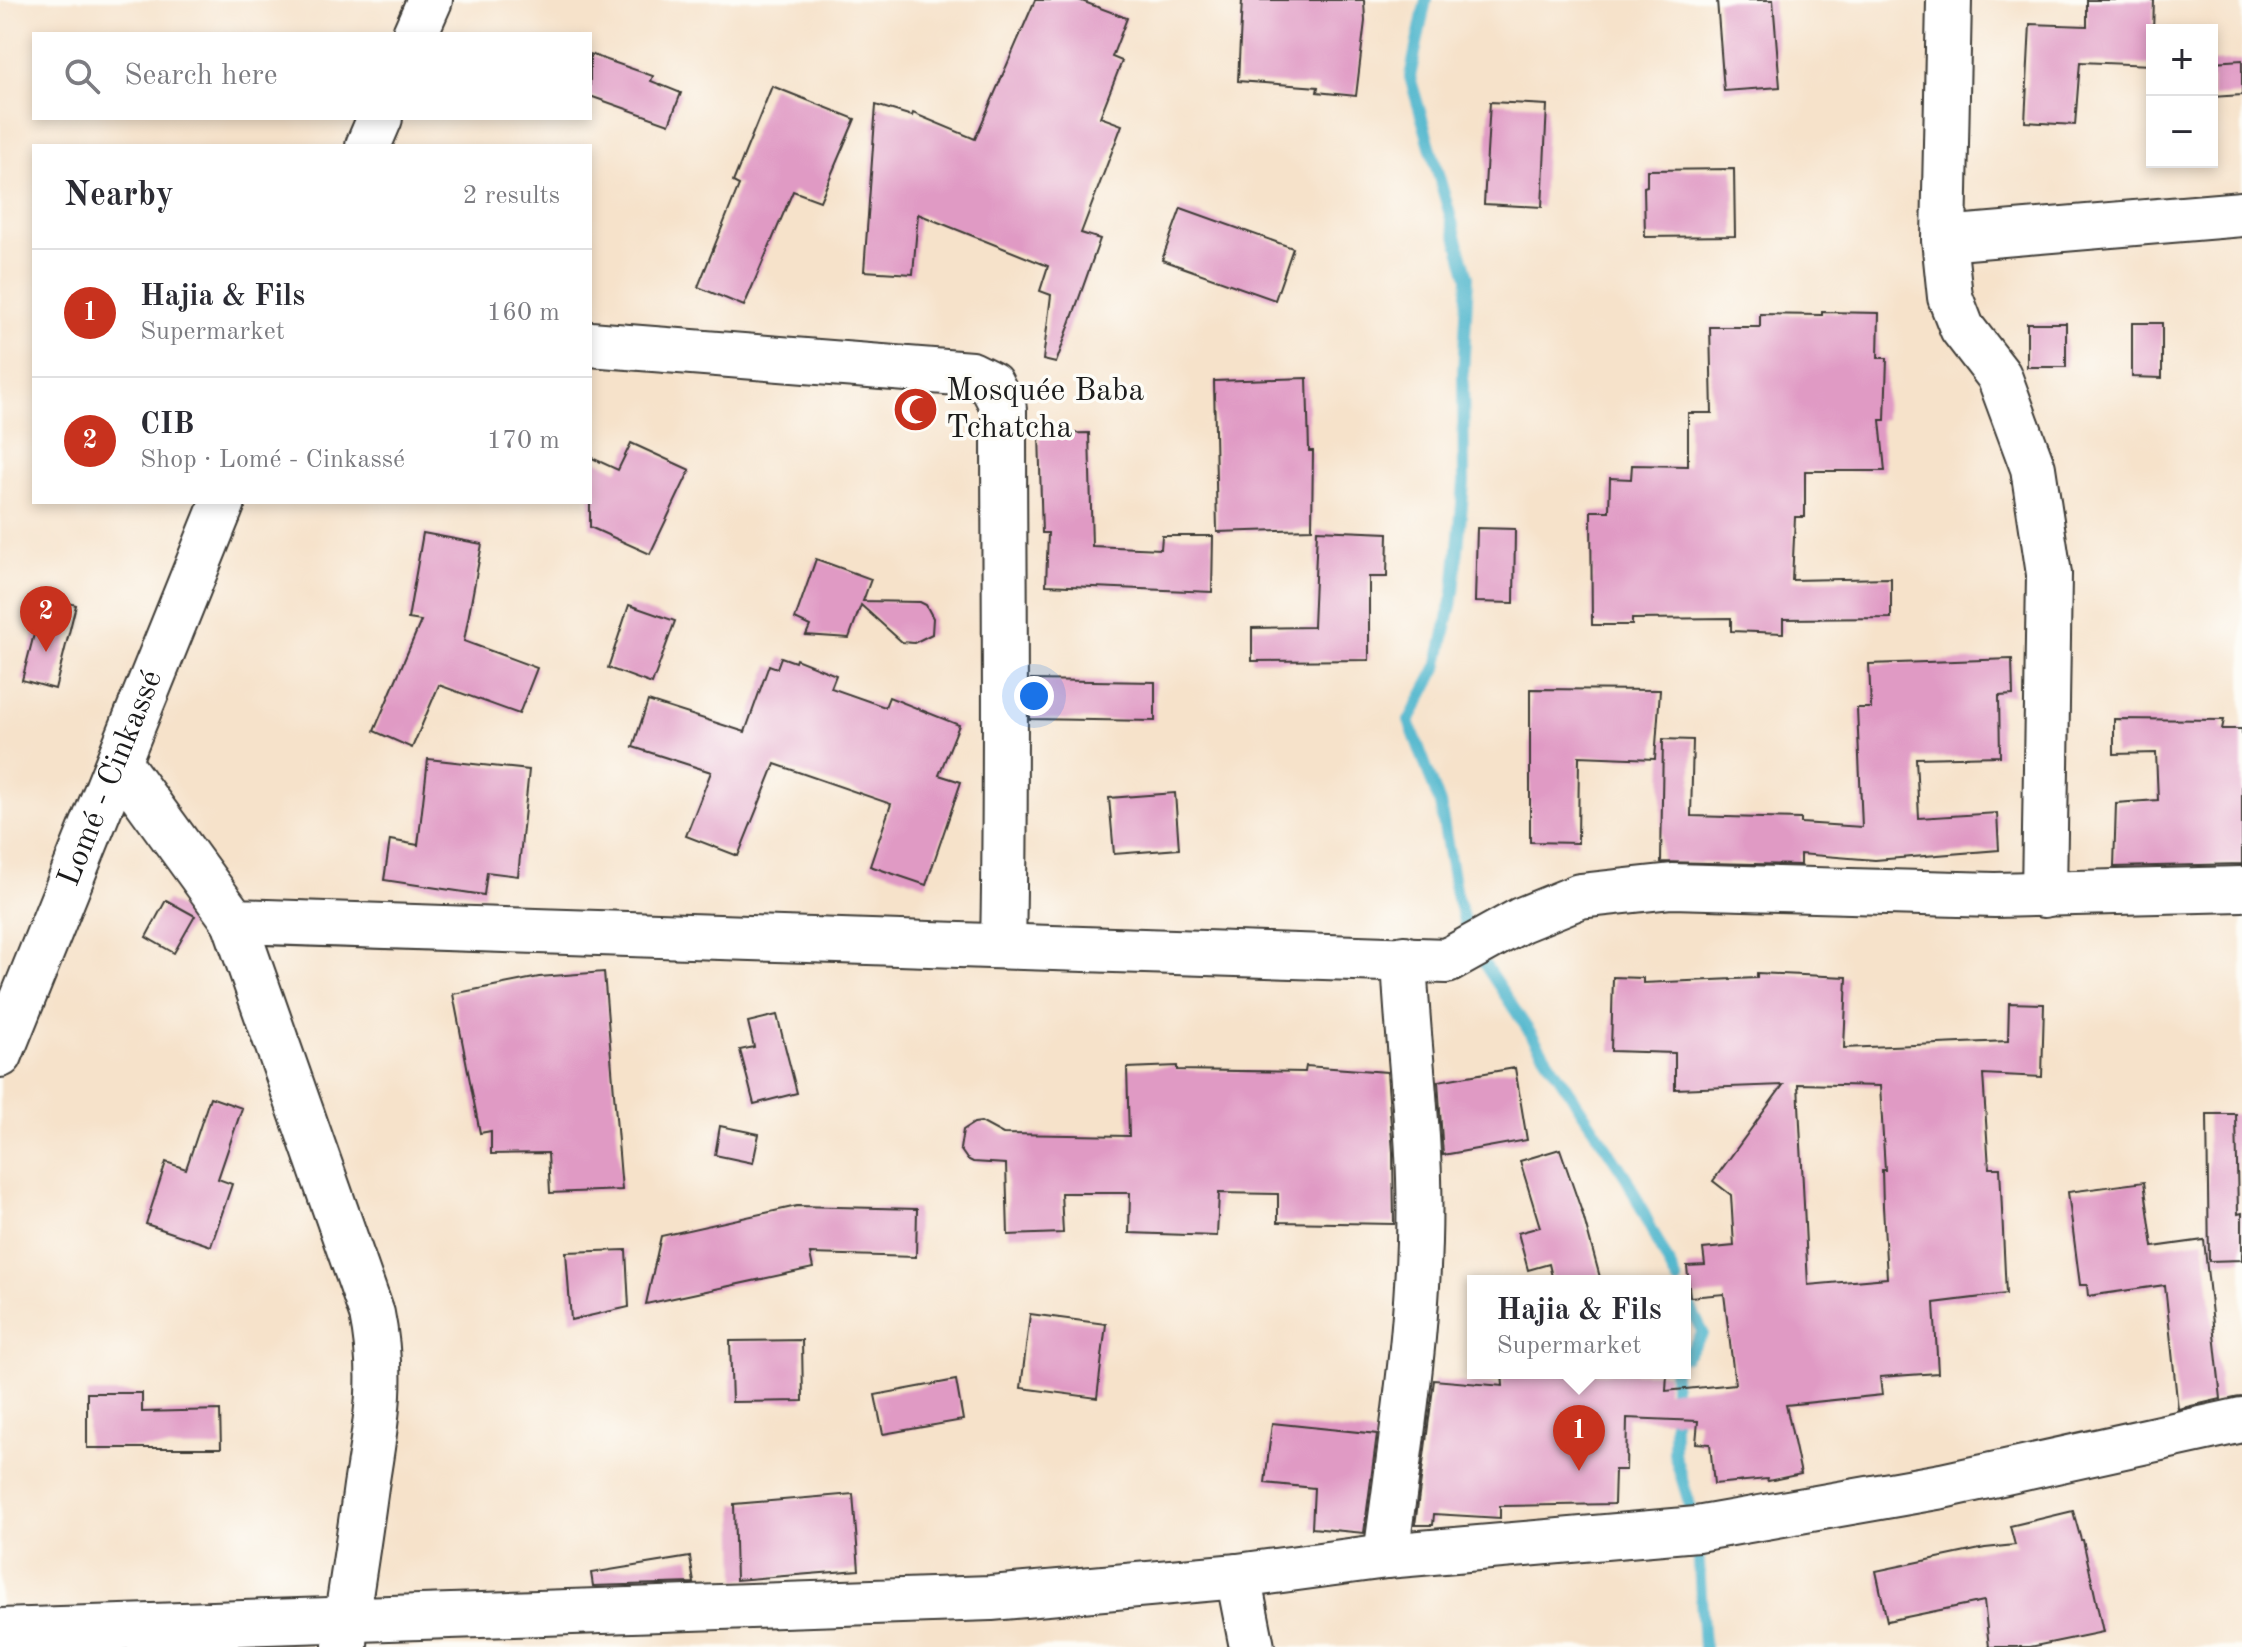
<!DOCTYPE html>
<html lang="en">
<head>
<meta charset="utf-8">
<style>
  :root { --surface:#fff; --page:#f2f2f3; --text:#2b2b33; --muted:#7c7c81; --line:#e1e1e2; --accent:#c8321e }
  body { margin:0; font-family:"Old Standard TT",serif; background:var(--page); color:var(--text) }
  .controls { position:absolute; right:24px; top:24px; display:grid; overflow:hidden; border-radius:0px; box-shadow:0 4px 12px #0003 }
  .controls button { width:72px; height:72px; display:grid; place-items:center; padding:0; border:0; border-bottom:2px solid var(--line); background:var(--surface); color:var(--text); font:40px sans-serif }
  .you { position:absolute; left:1034px; top:696px; width:28px; height:28px; margin:-20px; border:6px solid #fff; border-radius:50%; background:#1a73e8; box-shadow:0 0 0 12px #1a73e833 }
  .badge { display:grid; place-items:center; width:52px; height:52px; border-radius:50%; background:var(--accent); color:#fff; font-size:26px; font-weight:700 }
  .pin { position:absolute; translate:-50% -66px; filter:drop-shadow(0 2px 4px #0008) }
  .pin::after { content:''; position:absolute; top:42px; width:28px; height:24px; background:inherit; clip-path:polygon(0 0,100% 0,50% 100%) }
  .popup { position:absolute; left:1467px; top:1275px; width:224px; height:104px; box-sizing:border-box; display:grid; place-content:center; border-radius:0px; background:var(--surface); filter:drop-shadow(0 2px 6px #0005); font-size:26px; white-space:nowrap; color:var(--muted) }
  .popup b { font-size:30px; color:var(--text) }
  .popup::after { content:''; position:absolute; left:50%; top:100%; margin-left:-16px; border:16px solid transparent; border-top-color:var(--surface) }
  .list { margin:0; padding:0; list-style:none }
  h2 { display:flex; justify-content:space-between; align-items:center; height:104px; margin:0; padding:0 32px; font-size:34px }
  h2 small { font-size:26px; font-weight:400; color:var(--muted) }
  .list li { display:grid; grid-template-columns:52px 1fr auto; gap:24px; align-items:center; box-sizing:border-box; height:128px; padding:0 32px; border-top:2px solid var(--line) }
  .list b { display:block; font-size:30px; white-space:nowrap }
  .list p { margin:0; font-size:26px; white-space:nowrap; color:var(--muted) }
  .list em { font-size:26px; font-style:normal; color:var(--muted) }
  .icon { flex:none; width:44px; height:44px; fill:none; stroke:currentColor; stroke-width:2; stroke-linecap:round; stroke-linejoin:round }
  .map { position:relative; flex:none; width:2242px; height:1647px; overflow:hidden }
  .search { position:absolute; background:var(--surface); box-shadow:0 4px 12px #0003; left:32px; top:32px; width:560px; height:88px; display:flex; align-items:center; gap:20px; box-sizing:border-box; padding:0 28px; border-radius:0px; color:var(--muted); font-size:30px }
  .panel { position:absolute; background:var(--surface); box-shadow:0 4px 12px #0003; left:32px; top:144px; width:560px; height:360px; border-radius:0px }
  .map>svg:first-child { display:block }
  .lines { fill:none; stroke-linecap:round; stroke-linejoin:round }
  .stream { stroke:#4eb5cc; stroke-width:12 }
  .building { fill:#e09ac4; fill-rule:evenodd }
  .minor-casing { stroke:#3d3a36; stroke-width:48 }
  .trunk-casing { stroke:#3d3a36; stroke-width:48 }
  .minor { stroke:#fff; stroke-width:44 }
  .trunk { stroke:#fff; stroke-width:44 }
  .labels { text-anchor:middle; dominant-baseline:central; stroke-width:7; stroke-linejoin:round; paint-order:stroke }
  .poi-label { font-size:32px; fill:#1c1c1c; stroke:#fdfcf7; text-anchor:start }
  .street-label { font-size:32px; fill:#1c1c1c; stroke:#fdfcf7 }
</style>
</head>
<body>
<div class="map">
<svg width="2242" height="1647" viewBox="0 0 2242 1647">
  <rect width="100%" height="100%" fill="#fdfcf7"/>
  <filter id="ink" filterUnits="userSpaceOnUse"><feTurbulence type="fractalNoise" baseFrequency=".0125" numOctaves="2"/><feDisplacementMap in="SourceGraphic" scale="16" xChannelSelector="R" yChannelSelector="G"/><feConvolveMatrix kernelMatrix="1 2 1 2 8 2 1 2 1" color-interpolation-filters="sRGB"/></filter>
  <filter id="wash" filterUnits="userSpaceOnUse"><feTurbulence type="fractalNoise" baseFrequency=".006" numOctaves="4" result="noise"/><feDisplacementMap in="SourceGraphic" scale="32" xChannelSelector="R" yChannelSelector="G"/><feGaussianBlur stdDeviation="1.8" result="paint"/><feColorMatrix in="noise" values="0 0 0 0 0 0 0 0 0 0 0 0 0 0 0 0 0 1.4 0 .05"/><feComposite in="paint" operator="in"/></filter>
  <g filter="url(#wash)">
    <rect width="100%" height="100%" fill="#f6e2ca"/>
    <g class="lines">
      <g class="stream">
        <polyline points="1426,0 1410,77 1468,277 1463,374 1464,482 1454,592 1437,668 1409,721 1440,804 1456,895 1470,939"/>
        <polyline points="1485,965 1626,1177 1677,1281"/>
        <polyline points="1685,1297 1703,1333 1685,1357"/>
        <polyline points="1674,1373 1674,1453 1697,1529 1704,1647"/>
      </g>
    </g>
    <g id="blocks">
      <g class="building">
        <polygon points="1035,0 1079,0 1127,18 1112,57 1122,61 1100,117 1122,125 1081,233 1100,239 1056,363 1043,360 1051,295 1040,291 1048,266 918,214 913,274 864,271 876,105 912,116 913,113 975,139"/>
        <polygon points="1242,0 1364,0 1365,21 1356,96 1317,92 1318,87 1238,81"/>
        <polygon points="1717,0 1773,0 1780,87 1724,91"/>
        <polygon points="2087,0 2154,0 2152,65 2080,62 2075,125 2025,122 2030,24 2087,26"/>
        <polygon points="590,54 653,76 651,81 681,93 669,124 590,96"/>
        <polygon points="2242,60 2242,95 2212,97 2212,62"/>
        <polygon points="772,86 855,119 820,201 793,191 744,306 698,287 739,185 733,182"/>
        <polygon points="1490,102 1547,105 1542,207 1484,204"/>
        <polygon points="1734,169 1735,236 1645,237 1644,187 1647,186 1647,170"/>
        <polygon points="1181,208 1293,248 1275,300 1162,260"/>
        <polygon points="1822,312 1879,313 1878,358 1887,358 1885,420 1880,420 1885,471 1805,471 1805,517 1795,517 1792,580 1891,578 1891,618 1783,619 1783,633 1731,631 1731,618 1632,619 1632,625 1592,625 1591,511 1609,511 1610,478 1631,479 1632,465 1688,466 1688,413 1712,413 1710,327 1760,327 1760,314 1822,315"/>
        <rect x="2027" y="323" width="39" height="44"/>
        <polygon points="2132,323 2162,323 2162,378 2132,377"/>
        <polygon points="1307,378 1309,451 1313,451 1312,529 1217,532 1214,381"/>
        <polygon points="1089,433 1092,546 1161,549 1162,536 1213,536 1212,592 1046,585 1048,533 1042,533 1039,434"/>
        <polygon points="631,443 690,470 650,554 590,527 590,457 618,470"/>
        <polygon points="1477,528 1515,529 1514,603 1475,602"/>
        <polygon points="1317,530 1388,533 1387,577 1369,577 1369,660 1252,661 1252,628 1313,627"/>
        <polygon points="423,533 482,544 464,641 537,668 519,714 439,685 412,748 374,731 421,621 408,619"/>
        <polygon points="816,559 871,579 863,601 920,602 926,605 933,618 932,634 914,643 902,642 861,605 849,638 806,635 810,626 795,619"/>
        <polygon points="44,596 76,605 55,689 22,680"/>
        <polygon points="629,605 675,621 652,684 608,668"/>
        <polygon points="781,657 795,662 796,659 836,675 831,688 885,707 889,697 959,725 939,775 961,782 926,885 870,866 891,804 775,764 738,856 686,836 711,772 633,747 648,701 745,732 769,665 777,668"/>
        <polygon points="2012,659 2013,695 1999,696 2000,756 1916,758 1919,818 1997,813 1999,850 1875,860 1800,854 1800,865 1661,862 1663,739 1693,740 1691,816 1801,819 1801,823 1862,827 1857,708 1871,708 1869,664"/>
        <polygon points="1030,680 1155,682 1155,721 1030,719"/>
        <polygon points="1530,689 1660,690 1655,759 1579,756 1578,843 1530,842"/>
        <polygon points="2114,719 2224,720 2222,729 2242,729 2242,864 2114,867 2116,803 2158,800 2156,753 2114,754"/>
        <polygon points="428,759 529,770 518,876 487,872 484,895 384,880 390,840 418,845"/>
        <polygon points="1175,793 1179,849 1114,854 1109,798"/>
        <polygon points="166,900 195,916 174,953 146,937"/>
        <polygon points="604,972 622,1190 550,1193 548,1153 491,1154 491,1131 480,1133 453,994 539,977"/>
        <path d="M1757,973L1847,977L1844,1048L2008,1041L2009,1003L2044,1004L2042,1077L1983,1074L1989,1168H2000L2006,1294L1934,1303L1938,1373L1880,1377L1882,1395L1786,1405L1801,1474L1768,1481L1767,1479L1714,1484L1710,1444L1696,1443L1698,1421L1627,1418L1626,1470H1615L1614,1504L1500,1506V1518L1434,1514L1433,1525H1415L1434,1380L1503,1386L1502,1373H1667L1666,1391L1735,1384L1724,1294L1690,1297L1687,1266L1705,1265L1703,1249L1734,1246L1731,1195L1713,1181L1783,1085L1675,1089V1053L1611,1051L1613,977L1643,978V983L1757,978ZM1798,1084L1880,1086L1885,1170H1882L1883,1206L1887,1278L1808,1285Z"/>
        <polygon points="777,1015 797,1093 754,1104 740,1050 754,1047 748,1022"/>
        <polygon points="1177,1066 1177,1070 1305,1072 1306,1066 1387,1072 1393,1152 1394,1224 1278,1222 1278,1194 1219,1193 1217,1236 1129,1233 1130,1193 1061,1193 1063,1233 1008,1235 1006,1164 973,1162 967,1159 960,1149 963,1130 974,1123 981,1122 1003,1134 1129,1136 1127,1068"/>
        <polygon points="1515,1068 1527,1140 1443,1155 1438,1081"/>
        <polygon points="210,1097 242,1108 218,1179 232,1184 211,1246 146,1224 166,1162 186,1169"/>
        <polygon points="2207,1114 2236,1114 2238,1214 2242,1213 2242,1260 2209,1261"/>
        <polygon points="720,1126 759,1134 753,1163 715,1155"/>
        <polygon points="1560,1149 1583,1215 1601,1281 1553,1281 1549,1264 1528,1270 1518,1233 1540,1227 1520,1161"/>
        <polygon points="2144,1182 2153,1247 2204,1240 2221,1399 2178,1409 2165,1285 2088,1296 2087,1285 2080,1285 2068,1192"/>
        <polygon points="797,1206 917,1209 916,1257 810,1254 813,1268 646,1304 661,1236"/>
        <polygon points="626,1250 629,1307 571,1320 566,1252"/>
        <polygon points="1030,1314 1106,1324 1097,1398 1021,1388"/>
        <polygon points="802,1340 803,1401 732,1402 730,1341"/>
        <polygon points="956,1380 963,1420 883,1434 875,1395"/>
        <polygon points="87,1393 142,1393 142,1412 220,1410 221,1448 87,1448"/>
        <polygon points="1272,1423 1377,1434 1364,1533 1312,1528 1314,1488 1265,1483"/>
        <polygon points="853,1494 859,1570 736,1580 734,1504"/>
        <polygon points="2073,1511 2081,1540 2083,1540 2103,1632 2030,1647 1989,1647 1984,1601 1887,1621 1876,1571 1985,1548 2015,1545 2010,1526"/>
        <polygon points="690,1557 694,1583 593,1586 591,1573"/>
      </g>
    </g>
  </g>
  <g filter="url(#ink)">
    <use href="#blocks" fill-opacity="0" stroke="#3d3a36" stroke-width="2"/>
    <g class="lines">
      <defs>
        <g id="minor">
          <polyline points="1949,0 1944,239 1950,297 1962,328 1999,376 2033,468 2049,574 2044,895"/>
          <polyline points="1944,239 2242,214"/>
          <path d="M590,344L971,374L991,384L1004,409C1004,588 1007,767 1003,946"/>
          <polyline points="119,763 234,921 1447,961 1521,920 1580,896 1672,886 1995,895 2242,889"/>
          <path d="M234,921L372,1314C385,1378 376,1423 366,1486C360,1531 353,1577 346,1622L345,1647"/>
          <path d="M1386,1556C1402,1431 1423,1304 1419,1178C1417,1105 1407,1032 1404,958"/>
          <polyline points="1238,1576 1252,1647"/>
          <polyline points="0,1631 991,1598 1238,1576 1386,1556 1697,1529 1942,1486 2242,1420"/>
        </g>
        <g id="trunk">
          <polyline points="415,34 430,0"/>
          <polyline points="368,146 380,118"/>
          <path id="s1" d="M0,1055L223,502"/>
        </g>
      </defs>
      <use href="#minor" class="minor-casing"/>
      <use href="#trunk" class="trunk-casing"/>
      <use href="#minor" class="minor"/>
      <use href="#trunk" class="trunk"/>
    </g>
  </g>
  <defs>
    <symbol id="mosque-disc" viewBox="-11 -11 22 22"><circle r="9.5" fill="#c8321e" stroke="#fdfcf7"/><path d="M3.5-4.9A6 6 0 1 0 3.5 4.9A5 5 0 1 1 3.5-4.9Z" fill="#fff"/></symbol>
  </defs>
  <g fill-rule="evenodd">
    <use href="#mosque-disc" x="890" y="384" width="51" height="51"/>
  </g>
  <g class="labels">
    <g class="poi-label">
      <text x="946" y="392">Mosquée Baba<tspan x="946" dy="37">Tchatcha</tspan></text>
    </g>
    <g class="street-label">
      <text stroke="none"><textPath href="#s1" startOffset="298">Lomé - Cinkassé</textPath></text>
    </g>
  </g>
</svg>
<div class="controls">
<button>+</button>
<button>−</button>
</div>
<div class="you"></div>
<div class="pin badge" style="left:1579px;top:1471px">1</div>
<div class="popup"><b>Hajia &amp; Fils</b>Supermarket</div>
<div class="pin badge" style="left:46px;top:652px">2</div>
<div class="search"><svg class="icon" aria-label="search" viewBox="0 0 24 24"><circle cx="10" cy="10" r="6"/><path d="M15 15l6 6"/></svg>Search here</div>
<section class="panel">
<h2>Nearby<small>2 results</small></h2>
<ul class="list">
<li><span class="badge">1</span><div><b>Hajia &amp; Fils</b><p>Supermarket</p></div><em>160 m</em></li>
<li><span class="badge">2</span><div><b>CIB</b><p>Shop · Lomé - Cinkassé</p></div><em>170 m</em></li>
</ul>
</section>
</div>
</body>
</html>
